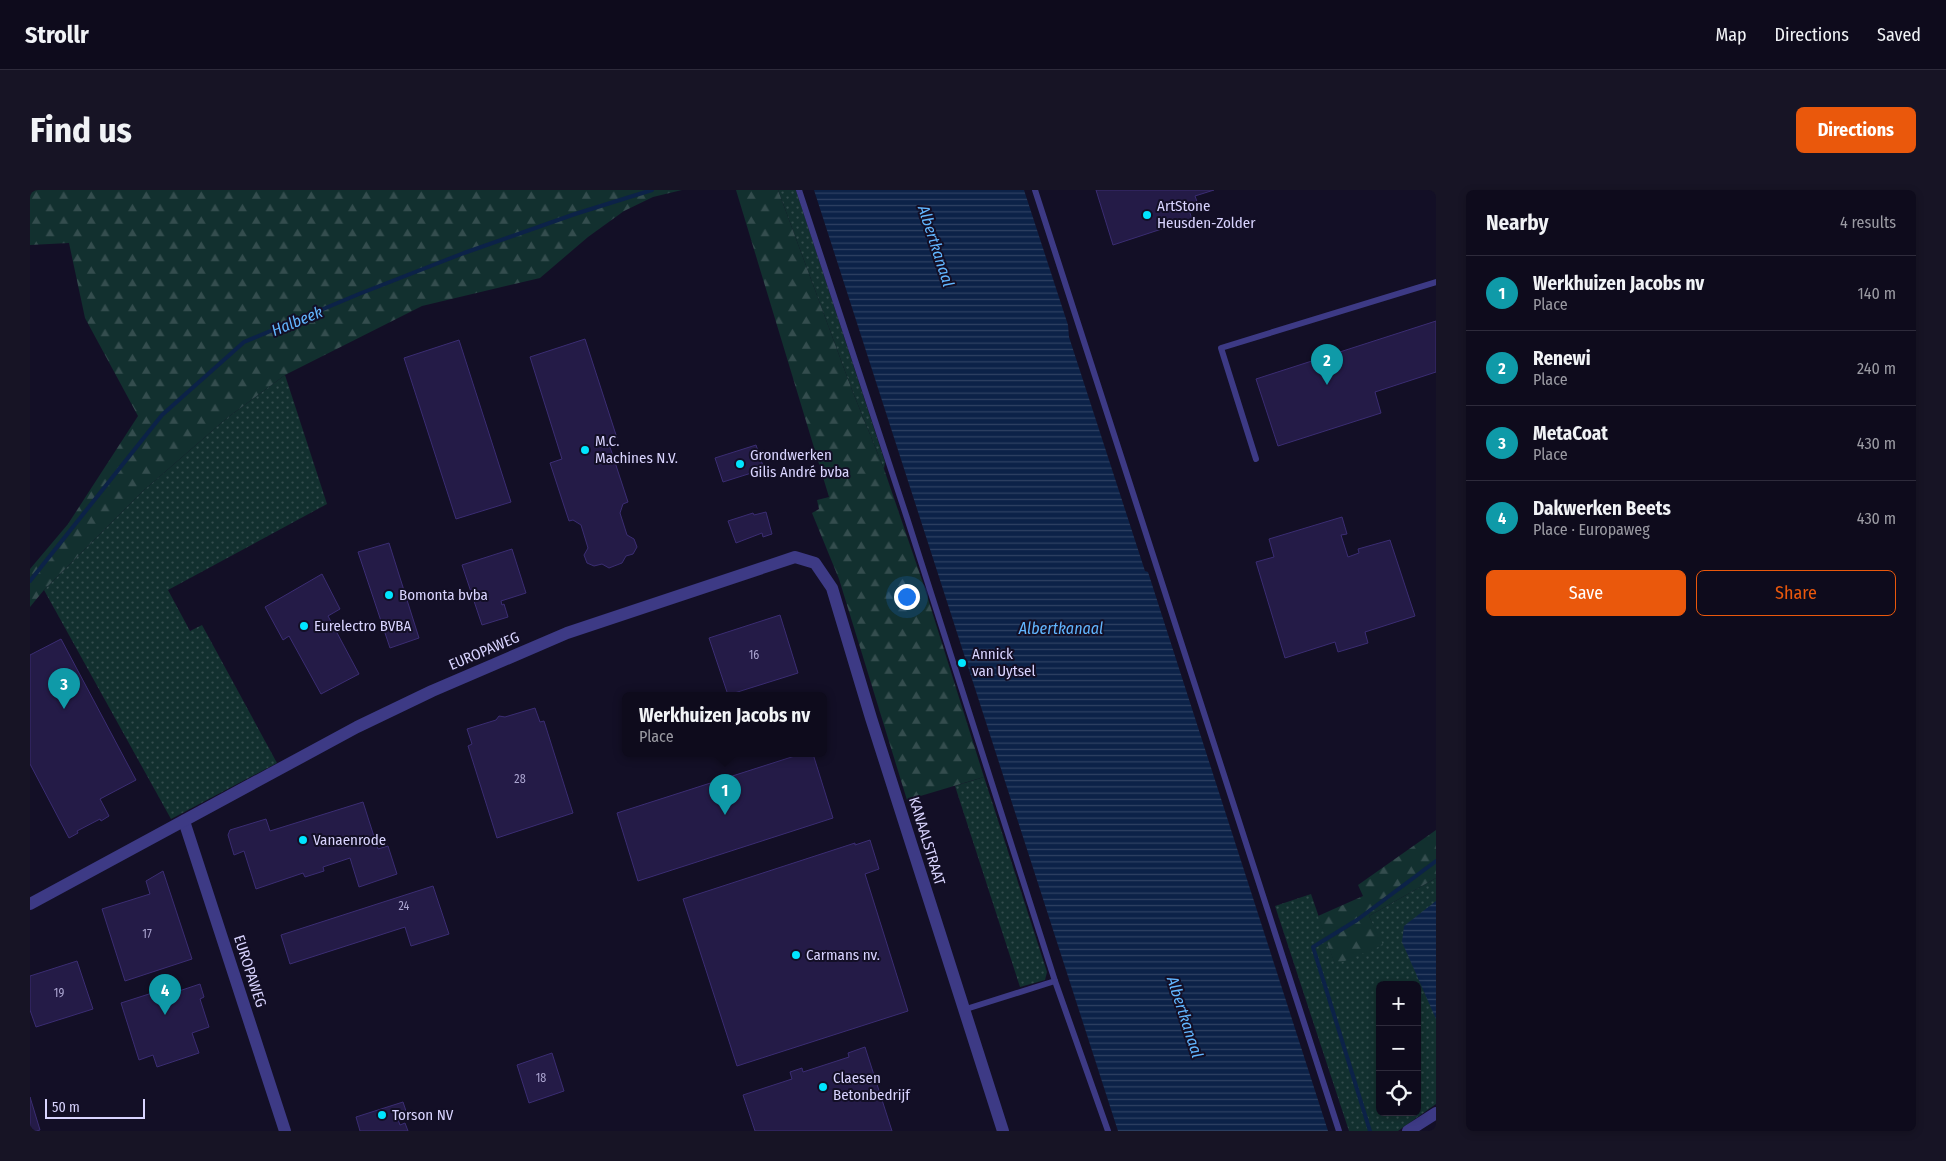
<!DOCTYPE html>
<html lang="en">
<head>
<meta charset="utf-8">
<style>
  :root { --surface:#0e0b1c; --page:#171425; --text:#f1f3f6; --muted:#9b9ba3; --line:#2e2b3b; --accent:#ea580c }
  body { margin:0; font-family:"Fira Sans Condensed",sans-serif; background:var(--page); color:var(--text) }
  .controls { position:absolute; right:15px; bottom:15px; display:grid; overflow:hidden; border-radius:8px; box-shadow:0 2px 8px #0003 }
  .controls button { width:45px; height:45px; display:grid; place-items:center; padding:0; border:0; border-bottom:1px solid var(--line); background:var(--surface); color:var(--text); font:25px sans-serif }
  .scale { position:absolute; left:15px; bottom:12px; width:100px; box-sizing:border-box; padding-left:5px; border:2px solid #d9d4ff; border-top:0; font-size:14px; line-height:18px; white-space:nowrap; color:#d9d4ff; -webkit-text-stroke:4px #130f26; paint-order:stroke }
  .you { position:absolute; left:876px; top:406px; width:18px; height:18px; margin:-12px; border:4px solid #fff; border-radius:50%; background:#1a73e8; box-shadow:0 0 0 8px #1a73e833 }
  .badge { display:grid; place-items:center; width:32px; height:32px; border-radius:50%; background:var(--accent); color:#fff; font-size:16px; font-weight:700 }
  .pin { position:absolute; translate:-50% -41px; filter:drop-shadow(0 1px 2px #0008) }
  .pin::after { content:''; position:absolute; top:26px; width:18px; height:15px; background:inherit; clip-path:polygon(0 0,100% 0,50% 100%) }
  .popup { position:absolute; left:592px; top:502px; width:205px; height:65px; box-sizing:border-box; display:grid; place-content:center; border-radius:8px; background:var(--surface); filter:drop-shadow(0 1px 4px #0005); font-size:16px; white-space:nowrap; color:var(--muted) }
  .popup b { font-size:19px; color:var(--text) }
  .popup::after { content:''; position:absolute; left:50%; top:100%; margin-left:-10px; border:10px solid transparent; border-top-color:var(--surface) }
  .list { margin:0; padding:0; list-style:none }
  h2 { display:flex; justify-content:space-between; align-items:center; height:65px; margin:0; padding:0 20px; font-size:21px }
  h2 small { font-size:16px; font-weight:400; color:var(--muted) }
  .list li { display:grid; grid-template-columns:32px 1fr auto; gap:15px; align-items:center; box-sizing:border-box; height:75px; padding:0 20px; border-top:1px solid var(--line) }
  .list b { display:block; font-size:19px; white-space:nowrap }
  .list p { margin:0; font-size:16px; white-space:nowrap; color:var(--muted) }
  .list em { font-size:16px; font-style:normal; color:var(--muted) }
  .actions { display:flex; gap:10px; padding:15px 20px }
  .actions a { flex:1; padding:11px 0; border:1px solid var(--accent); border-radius:8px; text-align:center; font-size:18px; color:var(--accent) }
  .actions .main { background:var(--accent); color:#fff }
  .icon { flex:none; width:28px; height:28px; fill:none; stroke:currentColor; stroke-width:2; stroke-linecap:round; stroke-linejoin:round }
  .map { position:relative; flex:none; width:1406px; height:941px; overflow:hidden; border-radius:8px }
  header { display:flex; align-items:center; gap:30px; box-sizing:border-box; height:70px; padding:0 25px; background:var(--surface); border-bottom:1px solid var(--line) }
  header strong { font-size:24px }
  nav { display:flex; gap:28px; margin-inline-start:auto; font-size:18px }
  .intro { display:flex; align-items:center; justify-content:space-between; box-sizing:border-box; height:120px; padding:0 30px }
  h1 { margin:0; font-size:35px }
  .button { padding:12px 22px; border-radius:8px; background:var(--accent); color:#fff; font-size:18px; font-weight:700 }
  main { display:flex; gap:30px; padding:0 30px }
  aside { flex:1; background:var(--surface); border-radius:8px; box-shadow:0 2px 8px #0003 }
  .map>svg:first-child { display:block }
  .grass { fill:url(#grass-dots); fill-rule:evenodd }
  .forest { fill:url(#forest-firs) }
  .water { fill:url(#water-rules) }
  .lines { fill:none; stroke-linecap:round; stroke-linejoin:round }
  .stream { stroke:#0c2248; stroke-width:4 }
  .building { fill:#241b47; stroke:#3b2d73 }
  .service { stroke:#3d3a85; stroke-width:6 }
  .minor { stroke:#3d3a85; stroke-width:12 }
  .poi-dot { fill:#00e5ff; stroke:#130f26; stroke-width:2 }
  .labels { text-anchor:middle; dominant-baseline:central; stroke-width:4; stroke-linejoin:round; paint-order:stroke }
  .number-label { font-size:12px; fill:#aca6d1 }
  .poi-label { font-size:15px; fill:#d9d4ff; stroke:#130f26; text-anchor:start }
  .street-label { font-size:15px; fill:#d9d4ff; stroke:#130f26 }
  .water-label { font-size:16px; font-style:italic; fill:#62b6ff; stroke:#130f26 }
</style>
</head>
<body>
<header>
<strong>Strollr</strong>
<nav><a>Map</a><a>Directions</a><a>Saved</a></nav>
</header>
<div class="intro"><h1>Find us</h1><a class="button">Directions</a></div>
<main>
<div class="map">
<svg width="1406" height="941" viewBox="0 0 1406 941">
  <defs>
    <pattern id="grass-dots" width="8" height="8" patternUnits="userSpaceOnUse" patternTransform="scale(1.25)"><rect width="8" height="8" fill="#12302f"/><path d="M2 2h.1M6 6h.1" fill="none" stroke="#344d4e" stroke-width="1.8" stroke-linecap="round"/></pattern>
    <pattern id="forest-firs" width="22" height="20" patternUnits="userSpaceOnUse" patternTransform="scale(1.25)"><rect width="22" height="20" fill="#12302f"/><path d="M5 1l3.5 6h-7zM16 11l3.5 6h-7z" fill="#344d4e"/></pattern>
    <pattern id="water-rules" width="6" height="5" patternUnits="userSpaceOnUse" patternTransform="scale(1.25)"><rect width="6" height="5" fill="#0c2248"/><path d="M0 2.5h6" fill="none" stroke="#2f4163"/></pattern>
  </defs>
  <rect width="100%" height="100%" fill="#130f26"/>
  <g class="grass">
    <polygon points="748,0 766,0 855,272 854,279 822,200"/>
    <polygon points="255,185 297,314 138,400 160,441 172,435 247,573 141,629 14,400 113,301 197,228"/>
    <polygon points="954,587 1017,782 1015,790 990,797 925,596"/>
    <path d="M1406,688V914L1368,941H1319L1245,716L1281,704L1305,774L1352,755L1339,726ZM1350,795H1387V922H1350Z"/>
  </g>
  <g class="forest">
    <polygon points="0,0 652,0 623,7 594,21 558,47 510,88 392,116 255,185 197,228 113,301 14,400 0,417 0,379 38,334 108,226 55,128 39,53 0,55"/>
    <polygon points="706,0 748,0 822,200 854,279 894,396 954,587 877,610 809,389 782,323 789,319 787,310 799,307"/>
    <polygon points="1406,640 1406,688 1339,726 1353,755 1305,775 1288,726 1333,706 1328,695"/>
  </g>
  <g class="water">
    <polygon points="784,0 994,0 1038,135 1039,147 1115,381 1118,382 1298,941 1088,941"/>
    <polygon points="1406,711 1406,829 1372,752 1374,736"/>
  </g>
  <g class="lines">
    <g class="stream">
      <polyline points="0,391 132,225 214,152 329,104 434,63 545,24 622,0"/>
      <polyline points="1340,941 1283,757 1327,730 1406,671"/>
    </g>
  </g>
  <g class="building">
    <polygon points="1066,0 1184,0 1165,6 1169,17 1159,20 1162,29 1083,55"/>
    <polygon points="1406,131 1406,182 1345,202 1351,223 1248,256 1226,189"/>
    <polygon points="555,149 587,248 578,251 598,312 593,314 590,323 597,345 604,349 607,357 603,364 596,366 592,373 579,378 572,374 564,376 557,373 554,365 558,358 551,335 543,330 539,331 520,273 532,269 500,167"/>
    <polygon points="429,150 481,312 426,329 374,168"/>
    <polygon points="726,255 734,279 693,292 685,268"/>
    <polygon points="736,322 742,344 733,347 732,343 706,353 698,331 723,323 724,325"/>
    <polygon points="1312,327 1317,344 1311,345 1318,367 1329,363 1328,359 1360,350 1385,426 1335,442 1338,453 1308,462 1305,452 1255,468 1226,372 1244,367 1239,349"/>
    <polygon points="359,353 389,448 360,458 328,362"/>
    <polygon points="482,359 496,403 471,411 472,415 474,414 478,427 452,435 432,375"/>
    <polygon points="292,384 310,419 298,426 329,484 291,504 259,446 253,450 235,417"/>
    <polygon points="750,425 768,483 698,505 679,448"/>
    <polygon points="31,449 106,590 70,609 79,626 71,631 70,629 47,641 48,643 39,648 0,574 0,465"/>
    <polygon points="505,518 510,532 514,531 543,623 467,648 438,556 442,554 437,539 466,530 469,526 475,527"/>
    <polygon points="771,564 783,564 803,628 608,691 587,623"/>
    <polygon points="333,612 348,659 358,656 367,684 329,697 320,668 293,677 294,681 275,687 273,683 226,699 214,661 204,665 198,645 200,640 236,629 240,641"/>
    <polygon points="840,650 849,679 835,684 878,821 707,876 653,709 825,653 825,655"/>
    <polygon points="133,681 162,769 95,791 72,719 120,704 116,691"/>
    <polygon points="403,696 419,744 381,756 375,737 260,774 251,745"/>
    <polygon points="47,771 63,819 6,837 0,820 0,786"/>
    <polygon points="170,794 174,807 170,809 179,837 162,843 169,863 127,877 123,865 109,870 91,813 147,795 149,801"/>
    <polygon points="835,857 862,941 725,941 713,905 762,889 760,882 772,878 773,882 819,867 818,863"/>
    <polygon points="522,863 534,901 499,913 487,875"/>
    <polygon points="0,907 10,940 6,941 0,941"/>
    <polygon points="373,912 377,924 367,927 370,935 375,933 378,941 330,941 326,927"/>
  </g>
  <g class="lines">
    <g class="service">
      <polyline points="769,0 877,328 1025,791 933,820"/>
      <polyline points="1005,0 1309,941"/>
      <polyline points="1226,269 1191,158 1406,92"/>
      <polyline points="1025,791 1078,941"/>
    </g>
    <g class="minor">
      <polyline points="154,631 255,941"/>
      <polyline points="0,714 327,537 402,501 537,443 765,367 785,373 802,398 841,528 973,941"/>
      <polyline points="1378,941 1406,923"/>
    </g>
  </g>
  <g class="poi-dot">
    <circle cx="1117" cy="25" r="5"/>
    <circle cx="555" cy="260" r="5"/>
    <circle cx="710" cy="274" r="5"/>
    <circle cx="359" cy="405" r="5"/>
    <circle cx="274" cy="436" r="5"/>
    <circle cx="932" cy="473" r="5"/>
    <circle cx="273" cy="650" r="5"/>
    <circle cx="766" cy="765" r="5"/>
    <circle cx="793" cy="897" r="5"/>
    <circle cx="352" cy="925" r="5"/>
  </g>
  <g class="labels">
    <g class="number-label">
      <text x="724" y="465">16</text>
      <text x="490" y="589">28</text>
      <text x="374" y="716">24</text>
      <text x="117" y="744">17</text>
      <text x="29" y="803">19</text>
      <text x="511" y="888">18</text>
    </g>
    <g class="poi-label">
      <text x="1127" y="16">ArtStone<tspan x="1127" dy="17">Heusden-Zolder</tspan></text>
      <text x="565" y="251">M.C.<tspan x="565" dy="17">Machines N.V.</tspan></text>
      <text x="720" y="265">Grondwerken<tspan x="720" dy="17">Gilis André bvba</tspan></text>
      <text x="369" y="405">Bomonta bvba</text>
      <text x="284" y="436">Eurelectro BVBA</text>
      <text x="942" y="464">Annick<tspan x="942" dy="17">van Uytsel</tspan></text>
      <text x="283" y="650">Vanaenrode</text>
      <text x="776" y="765">Carmans nv.</text>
      <text x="803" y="888">Claesen<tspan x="803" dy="17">Betonbedrijf</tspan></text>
      <text x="362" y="925">Torson NV</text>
    </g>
    <g class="street-label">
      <text transform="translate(454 461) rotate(-23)">EUROPAWEG</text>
      <text transform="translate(897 651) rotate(73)">KANAALSTRAAT</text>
      <text transform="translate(220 781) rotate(72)">EUROPAWEG</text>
    </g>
    <g class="water-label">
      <text transform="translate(906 56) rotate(72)">Albertkanaal</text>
      <text transform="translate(267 131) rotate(-22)">Halbeek</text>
      <text x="1031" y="438">Albertkanaal</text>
      <text transform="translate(1155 827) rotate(72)">Albertkanaal</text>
    </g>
  </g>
</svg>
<div class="controls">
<button>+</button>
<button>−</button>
<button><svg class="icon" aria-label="locate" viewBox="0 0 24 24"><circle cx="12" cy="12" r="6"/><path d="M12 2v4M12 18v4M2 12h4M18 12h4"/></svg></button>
</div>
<div class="scale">50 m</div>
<div class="you"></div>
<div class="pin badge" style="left:695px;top:625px;background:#0f9aa8">1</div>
<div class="popup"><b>Werkhuizen Jacobs nv</b>Place</div>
<div class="pin badge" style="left:1297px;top:195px;background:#0f9aa8">2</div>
<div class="pin badge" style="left:34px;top:519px;background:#0f9aa8">3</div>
<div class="pin badge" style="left:135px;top:825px;background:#0f9aa8">4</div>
</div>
<aside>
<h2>Nearby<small>4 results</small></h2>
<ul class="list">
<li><span class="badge" style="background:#0f9aa8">1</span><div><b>Werkhuizen Jacobs nv</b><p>Place</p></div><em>140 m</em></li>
<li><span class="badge" style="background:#0f9aa8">2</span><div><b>Renewi</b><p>Place</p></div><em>240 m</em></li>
<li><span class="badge" style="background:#0f9aa8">3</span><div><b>MetaCoat</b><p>Place</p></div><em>430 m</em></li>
<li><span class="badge" style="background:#0f9aa8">4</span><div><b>Dakwerken Beets</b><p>Place · Europaweg</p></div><em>430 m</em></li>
</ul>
<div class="actions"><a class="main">Save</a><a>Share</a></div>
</aside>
</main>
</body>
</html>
